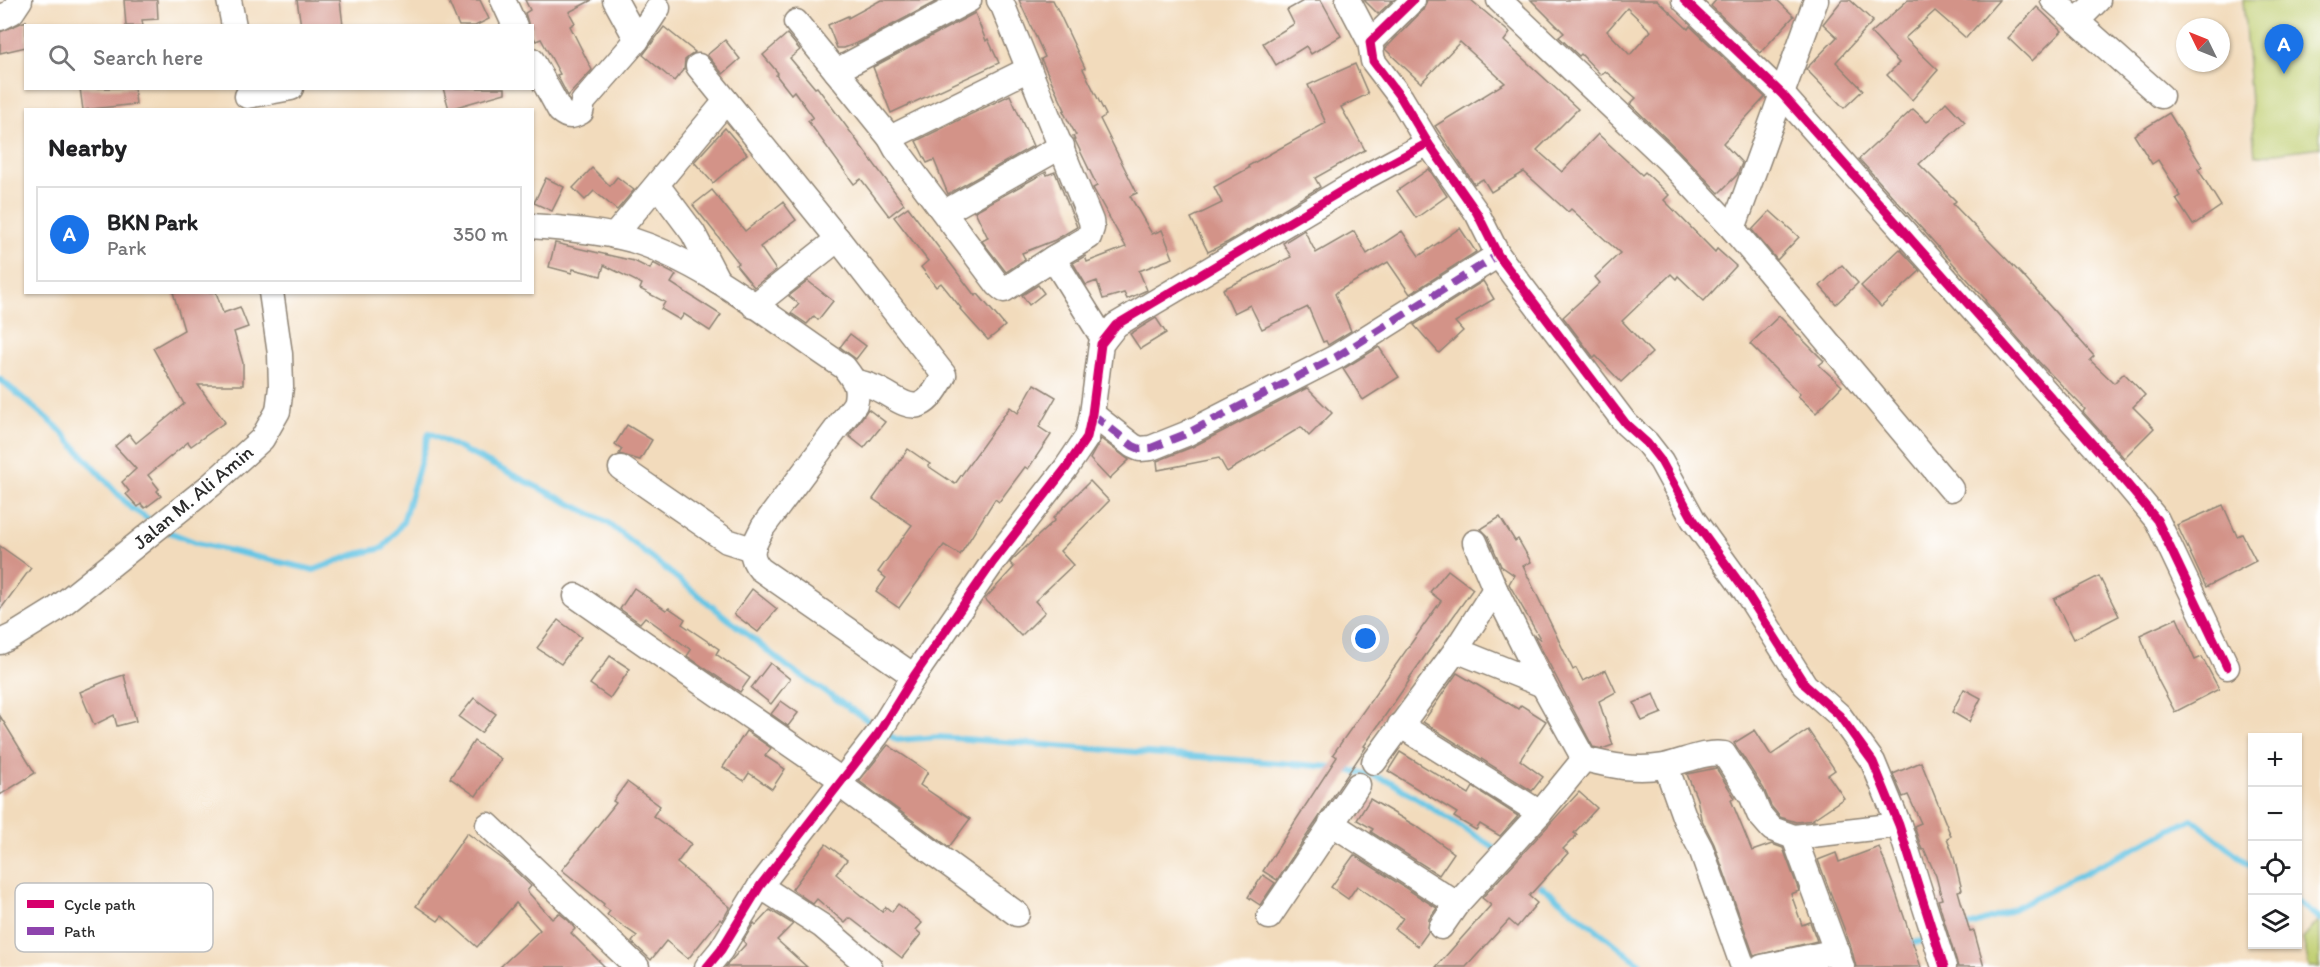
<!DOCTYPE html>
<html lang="en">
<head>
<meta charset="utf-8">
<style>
  :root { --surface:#fff; --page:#f6f6f6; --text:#202124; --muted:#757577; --line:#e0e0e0; --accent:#1a73e8 }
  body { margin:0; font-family:Itim,sans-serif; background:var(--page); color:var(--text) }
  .controls { position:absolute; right:18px; bottom:18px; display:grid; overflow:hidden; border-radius:0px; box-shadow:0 2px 4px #0004 }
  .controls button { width:54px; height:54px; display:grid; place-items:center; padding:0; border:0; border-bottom:2px solid var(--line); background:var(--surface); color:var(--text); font:30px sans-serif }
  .compass { position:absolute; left:2176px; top:18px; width:54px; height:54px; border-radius:50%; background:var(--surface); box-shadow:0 2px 4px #0004; rotate:313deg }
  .you { position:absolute; left:1366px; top:639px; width:21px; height:21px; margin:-15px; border:4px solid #fff; border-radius:50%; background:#1a73e8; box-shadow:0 0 0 9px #1a73e833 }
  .badge { display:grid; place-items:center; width:39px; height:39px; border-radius:50%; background:var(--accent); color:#fff; font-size:20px; font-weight:700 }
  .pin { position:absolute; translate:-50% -50px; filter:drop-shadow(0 2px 3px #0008) }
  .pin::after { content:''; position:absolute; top:32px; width:21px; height:18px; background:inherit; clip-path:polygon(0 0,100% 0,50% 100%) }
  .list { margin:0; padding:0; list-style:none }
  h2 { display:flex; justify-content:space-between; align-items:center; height:78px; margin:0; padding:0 24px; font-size:26px }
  h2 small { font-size:20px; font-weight:400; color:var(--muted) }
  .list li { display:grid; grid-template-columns:39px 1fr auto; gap:18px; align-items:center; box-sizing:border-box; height:96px; margin:0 12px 12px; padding:0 12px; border:2px solid var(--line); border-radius:0px }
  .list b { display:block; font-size:22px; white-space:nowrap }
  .list p { margin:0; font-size:20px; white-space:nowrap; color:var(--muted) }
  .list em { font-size:20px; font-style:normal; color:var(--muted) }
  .icon { flex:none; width:33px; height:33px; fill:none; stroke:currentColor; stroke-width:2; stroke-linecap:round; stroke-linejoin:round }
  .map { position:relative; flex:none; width:2320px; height:967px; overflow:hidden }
  .search { position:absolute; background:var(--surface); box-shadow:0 2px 4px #0004; left:24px; top:24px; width:510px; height:66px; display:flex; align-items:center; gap:15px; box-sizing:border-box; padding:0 21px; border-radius:0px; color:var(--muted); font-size:22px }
  .panel { position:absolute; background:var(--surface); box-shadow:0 2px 4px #0004; left:24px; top:108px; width:510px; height:186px; border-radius:0px }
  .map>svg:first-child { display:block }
  .green { fill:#bfce70; stroke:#757c4e; stroke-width:1.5 }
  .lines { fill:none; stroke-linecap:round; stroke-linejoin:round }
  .stream { stroke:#66c5e4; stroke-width:6 }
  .building { fill:#d39388; fill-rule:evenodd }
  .minor-casing { stroke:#8e8374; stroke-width:27 }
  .minor { stroke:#fff; stroke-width:24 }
  .quiet { stroke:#8e44ad; stroke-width:8; stroke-dasharray:15 8; stroke-linecap:butt }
  .cycleway-casing { stroke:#fff; stroke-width:13 }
  .cycleway { stroke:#d6006c; stroke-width:9 }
  .labels { text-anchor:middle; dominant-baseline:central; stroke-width:4.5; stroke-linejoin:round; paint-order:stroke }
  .street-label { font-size:20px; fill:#2b2b2b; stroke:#fff }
  .key { fill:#fff; stroke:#bfbfbf; stroke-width:1.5 }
  .key-label { font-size:16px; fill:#2b2b2b }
</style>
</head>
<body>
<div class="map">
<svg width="2320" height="967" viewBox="0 0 2320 967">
  <rect width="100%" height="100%" fill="#fff"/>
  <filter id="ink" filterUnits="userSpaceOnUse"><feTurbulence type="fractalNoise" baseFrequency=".0167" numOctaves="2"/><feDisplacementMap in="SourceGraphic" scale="12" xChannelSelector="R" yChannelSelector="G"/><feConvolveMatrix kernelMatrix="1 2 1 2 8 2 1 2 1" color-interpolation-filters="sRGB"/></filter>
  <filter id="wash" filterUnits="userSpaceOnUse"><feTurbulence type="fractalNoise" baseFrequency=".008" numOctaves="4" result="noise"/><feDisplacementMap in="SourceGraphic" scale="24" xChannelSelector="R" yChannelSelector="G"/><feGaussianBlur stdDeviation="1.35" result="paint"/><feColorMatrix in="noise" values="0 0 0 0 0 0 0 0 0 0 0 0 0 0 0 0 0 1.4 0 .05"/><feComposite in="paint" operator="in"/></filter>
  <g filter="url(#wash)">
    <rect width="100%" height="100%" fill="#f2dbbc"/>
    <g class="green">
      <polygon points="2243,0 2320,0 2320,147 2255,156"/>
      <polygon points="2320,919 2320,967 2309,967 2303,939"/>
    </g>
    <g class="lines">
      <g class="stream">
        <polyline points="0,379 56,426 130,507 156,524"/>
        <polyline points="164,530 197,543 314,570 353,555 383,548 403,522 429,433 607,522 788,667 878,727"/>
        <polyline points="886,733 897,740 939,737 1331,767 1367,774 1391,782 1499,851"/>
        <polyline points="1534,880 1644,967"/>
        <polyline points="2298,902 2320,919"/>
        <polyline points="1939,936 2001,915 2192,819 2252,867"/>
        <polyline points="1907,945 1929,939"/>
      </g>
    </g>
    <g id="blocks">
      <g class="building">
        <polygon points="124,0 157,0 158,19 142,20 143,26 126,26"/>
        <polygon points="297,0 340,0 343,26 301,26"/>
        <polygon points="448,0 480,0 489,19 475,26 459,26"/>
        <polygon points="525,0 592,0 569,12 575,23 570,26 592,70 568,96 557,75 560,74 541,39 536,41 532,34 532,26 529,26 525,13 530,10"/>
        <polygon points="881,0 939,0 862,41 844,48 837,48 828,25 848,16 848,18"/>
        <polygon points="1019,0 1053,0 1085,68 1083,69 1106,115 1100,119 1137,193 1130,196 1152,234 1162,230 1173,258 1139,271 1147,290 1127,299 1124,293 1103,299 1097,281 1086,285 1073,263 1085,256 1087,262 1126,247 1093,188 1097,186 1073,136 1076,135 1063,111 1065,110 1041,59 1045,57"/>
        <polygon points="1305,0 1321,0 1341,36 1311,54 1306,46 1276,65 1263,43 1294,24 1287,10"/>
        <polygon points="1364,0 1393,0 1378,14"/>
        <polygon points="1427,0 1471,0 1510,33 1504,41 1578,109 1537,150 1562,172 1598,134 1642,175 1645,172 1669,195 1664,200 1715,252 1717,249 1736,266 1704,301 1678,276 1676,279 1671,274 1622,321 1652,353 1621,382 1596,356 1594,358 1563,317 1600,283 1595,277 1620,253 1571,209 1568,212 1524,172 1491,192 1483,179 1474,184 1435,126 1505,83 1460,42 1421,83 1385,49 1423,10"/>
        <path d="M1531,0H1657L1688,29L1690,26L1765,97L1723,143L1742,163L1737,175L1719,193L1678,150L1630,104L1636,98L1605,71L1601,75L1581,54L1579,56L1559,37L1564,33ZM1627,8L1651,31L1630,55L1607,31Z"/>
        <polygon points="1716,0 1777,0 1794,16 1760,53 1711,6"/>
        <polygon points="1842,0 1850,0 1873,21 1836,62 1863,90 1844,108 1806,69 1837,37 1823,24"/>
        <polygon points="1908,0 1999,0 1966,38 1935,11 1905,38 1938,70 1912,100 1887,75 1899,63 1871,33"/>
        <polygon points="2037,7 2062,31 2032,61 2008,38"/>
        <polygon points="975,13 986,41 988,39 999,63 891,113 873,67"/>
        <polygon points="26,21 26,47 0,53 0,32"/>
        <polygon points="664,27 695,52 685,60 684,69 674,81 643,55"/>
        <polygon points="787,34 800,50 790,58 815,88 817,87 904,204 889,216 861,179 854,184 808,121 813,117 794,91 791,94 776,75 778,73 763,55"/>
        <polygon points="725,40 740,59 723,74 707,55"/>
        <polygon points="1355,64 1368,94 1341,107 1365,150 1315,178 1320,187 1228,242 1208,252 1191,218 1222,203 1214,187 1249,168 1248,166 1326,123 1308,85"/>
        <polygon points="80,88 134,88 136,104 83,110"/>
        <polygon points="443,88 505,88 505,93 449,109"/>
        <polygon points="1010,95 1033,146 948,194 934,160 927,163 916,141"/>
        <polygon points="1946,102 1965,122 1919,164 1956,201 1953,204 2023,276 2094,356 2090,360 2114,383 2124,373 2145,395 2133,407 2154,428 2124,458 2083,412 2085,409 2039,362 1985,301 1986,300 1859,159 1913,109 1927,122"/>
        <polygon points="2169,113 2202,166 2198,169 2221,206 2193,225 2176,199 2181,196 2158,160 2152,164 2134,135"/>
        <polygon points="725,128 747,154 713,183 694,162"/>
        <polygon points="592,168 610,186 617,177 634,190 617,210 594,191 585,200 573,188"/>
        <polygon points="1429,169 1447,196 1416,218 1397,191"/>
        <polygon points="1046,172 1047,175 1055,172 1077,227 1055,240 1022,253 1025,259 1006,272 982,241 988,238 975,211"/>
        <polygon points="546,178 564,187 552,211 534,203"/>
        <polygon points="712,190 745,231 783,202 796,220 760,247 776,270 754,287 736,265 739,263 693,205"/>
        <polygon points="908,207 975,296 978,294 1005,326 988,340 960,309 961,308 941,283 936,287 921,267 928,261 894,217"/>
        <polygon points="1770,211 1799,237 1777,260 1752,230"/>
        <polygon points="1460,228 1476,252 1410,294 1388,262 1338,291 1335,294 1351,331 1328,345 1326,341 1323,342 1308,307 1262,329 1250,305 1234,313 1223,289 1291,257 1283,243 1304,230 1316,253 1354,231 1367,254 1402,231 1419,256"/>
        <polygon points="555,243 634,261 650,269 653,263 676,275 671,283 721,315 710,331 684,314 680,320 661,309 665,302 640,289 642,284 604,265 601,276 573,269 572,273 549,267"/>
        <polygon points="1900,249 1920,271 1881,307 1861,286"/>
        <polygon points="1842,265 1858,283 1836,304 1820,286"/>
        <polygon points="808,281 833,301 818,320 814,316 807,324 791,313 799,304 789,296"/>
        <polygon points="1483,281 1494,299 1455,322 1463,331 1439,353 1414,325"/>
        <polygon points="1038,285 1044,293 1029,305 1022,295"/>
        <polygon points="173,292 216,292 223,313 240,307 248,327 234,332 243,363 243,385 198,385 225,422 191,446 188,442 148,475 159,489 157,491 161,496 145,508 141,504 138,507 126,494 129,491 122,482 136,469 115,446 129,434 136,443 184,404 153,348 184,330"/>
        <polygon points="1779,316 1824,361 1819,365 1842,386 1816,413 1798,396 1800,394 1750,344"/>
        <polygon points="1156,318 1166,333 1140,349 1130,334"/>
        <polygon points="850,334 866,346 856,359 840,347"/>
        <polygon points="1379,347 1399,377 1363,400 1343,369"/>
        <polygon points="1034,384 1056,397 1039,427 1051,435 1028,469 1025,467 999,502 995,499 960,555 944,545 899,608 876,592 886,578 878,572 912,525 873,499 908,449 930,464 928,466 955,484 1010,407 1018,413"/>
        <polygon points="1307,388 1332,413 1309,436 1301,427 1227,472 1219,458 1158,470 1157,461 1192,447"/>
        <polygon points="868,409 885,422 864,448 849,436"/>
        <polygon points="627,425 652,440 640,460 619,454 622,449 615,444"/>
        <polygon points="1101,439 1129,460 1109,479 1090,459"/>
        <polygon points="1090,481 1109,501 1060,551 1073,565 1035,601 1045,612 1021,636 985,599 1014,567 1010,563 1012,560 1055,520 1053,518"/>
        <polygon points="2223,505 2237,536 2242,534 2256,561 2206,587 2177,525"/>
        <polygon points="1500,517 1515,541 1518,539 1531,562 1523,566 1573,670 1576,668 1583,681 1606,670 1616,692 1599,701 1613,745 1602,749 1593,747 1534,635 1541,640 1509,584 1514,575 1501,566 1488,536 1481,529"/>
        <polygon points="0,546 31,568 0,610"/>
        <polygon points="1448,570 1473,589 1408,680 1409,681 1364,746 1366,747 1277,880 1263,871 1337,757 1333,754 1441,601 1430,592"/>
        <polygon points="2099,576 2119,616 2074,639 2054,599"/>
        <polygon points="634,588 666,610 669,608 685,619 682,624 719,649 716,654 750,678 740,692 687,656 691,650 645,617 640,623 620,609"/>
        <polygon points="752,589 777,609 758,632 734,614"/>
        <polygon points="2177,618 2195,660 2202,657 2219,689 2175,712 2158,680 2140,635"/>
        <polygon points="558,620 581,637 561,664 537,648"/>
        <polygon points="610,656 630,669 610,698 590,684"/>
        <polygon points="770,663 790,679 771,704 751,688"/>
        <polygon points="1457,673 1518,709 1521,705 1546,721 1520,760 1543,777 1532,791 1423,722"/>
        <polygon points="124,675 136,721 117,726 114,715 94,725 80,692 108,680"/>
        <polygon points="1964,689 1981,698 1969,722 1952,712"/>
        <polygon points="1654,694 1662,713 1642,721 1634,703"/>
        <polygon points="474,698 496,714 481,733 459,717"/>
        <polygon points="781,701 798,713 788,726 771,714"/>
        <polygon points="0,716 35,773 0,795"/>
        <polygon points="1755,730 1771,755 1808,730 1835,770 1828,775 1844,798 1813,819 1814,820 1796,822 1780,817 1771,806 1764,789 1734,743"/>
        <polygon points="746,731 771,748 765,756 785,769 772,789 749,773 744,781 723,767"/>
        <polygon points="474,741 501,759 476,796 450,778"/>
        <polygon points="888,745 928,772 920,785 970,819 949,847 859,781"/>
        <polygon points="1400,752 1469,794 1473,787 1518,816 1500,836 1480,824 1476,830 1454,817 1457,813 1388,771"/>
        <polygon points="1921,762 1951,836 1947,838 1953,854 1962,890 1958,891 1970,932 1974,931 1984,967 1958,967 1938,900 1942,899 1936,876 1924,849 1922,850 1914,826 1921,823 1908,795 1903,797 1893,774"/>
        <polygon points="1716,768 1735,798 1731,800 1752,851 1772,844 1783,848 1799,891 1791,894 1802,925 1810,922 1817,941 1754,956 1714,844 1701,818 1697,799 1687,774"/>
        <polygon points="627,782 660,806 653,816 691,844 677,863 730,907 722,921 720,919 688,959 666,941 651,960 632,942 637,936 607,915 610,911 603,906 604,904 562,870 616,803 613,801"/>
        <polygon points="1579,792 1597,808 1574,833 1577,835 1563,849 1568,853 1529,896 1537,903 1517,927 1509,920 1466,967 1436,967 1491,905 1482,898"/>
        <polygon points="1370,799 1419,828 1454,853 1439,875 1371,832 1373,829 1357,820"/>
        <polygon points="467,833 504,860 531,886 527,891 552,919 559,913 569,921 575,929 571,933 605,967 500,967 540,930 516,903 477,947 442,916 438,921 416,906"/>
        <polygon points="826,844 847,860 836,874 882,912 886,907 892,912 898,904 922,923 916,930 921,934 902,958 850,918 845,923 817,899 813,904 792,889"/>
        <polygon points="1879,847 1895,890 1921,967 1856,967 1851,947 1818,860 1836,853 1839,862"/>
        <polygon points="1354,855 1437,908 1429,919 1428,932 1418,946 1395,929 1403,918 1357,886 1348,899 1331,887"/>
        <polygon points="1263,875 1275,883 1260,905 1248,897"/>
        <polygon points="770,910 793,924 777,940 807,967 725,967 746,944 743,941 754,923 756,925"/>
      </g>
    </g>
  </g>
  <g filter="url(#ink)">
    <use href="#blocks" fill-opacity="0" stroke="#8e8374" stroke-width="1.5"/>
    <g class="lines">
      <defs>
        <g id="minor">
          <polyline points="229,0 234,26"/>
          <polyline points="503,0 515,26"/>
          <polyline points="615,0 637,40"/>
          <polyline points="969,0 836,71 890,138 896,149 998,285 1004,290 1053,258"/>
          <polyline points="999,0 1003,6 1091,221 1092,228 1089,237 1053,258 1104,340"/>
          <polyline points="1348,0 1370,42"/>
          <polyline points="1413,0 1370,42 1373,61 1401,98 1428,143 1477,213 1498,255 1626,424 1647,443 1661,461 1693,519 1746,592 1805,685 1839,715 1873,762 1899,825 1944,967"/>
          <polyline points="1499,0 1668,160 1733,229 1951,489"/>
          <polyline points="1684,0 1782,94 2112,466 2157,520 2227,667"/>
          <polyline points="2053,0 2161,96"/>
          <polyline points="0,18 12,12 20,0"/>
          <polyline points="2077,21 2098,0"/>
          <polyline points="796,22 836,71"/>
          <path d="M532,60L560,111C568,118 572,117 581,112L583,102L637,40L658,8"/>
          <path d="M698,66L838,239L944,375C914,436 899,388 856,382"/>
          <polyline points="247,96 291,88"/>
          <polyline points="890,138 1029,69"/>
          <polyline points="657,185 693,233 718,281"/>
          <polyline points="945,212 1062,146"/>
          <path d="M532,226C566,229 600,231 632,240C711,265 776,323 844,367C854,380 860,387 855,404L763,527C755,544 746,553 760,569L914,676"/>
          <polyline points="1733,229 1816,0"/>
          <polyline points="614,236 726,101"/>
          <polyline points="754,306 838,239"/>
          <polyline points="1092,414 1133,446 1140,449 1151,448 1186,434 1336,357 1498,255"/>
          <polyline points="621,468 727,541 752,549"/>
          <polyline points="1475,542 1495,589"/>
          <polyline points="576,596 843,781"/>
          <polyline points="0,642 13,636 55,610 211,485 262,439 278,411 281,387 280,354 271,292"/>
          <polyline points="1456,650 1543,685"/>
          <polyline points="1400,725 1540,813"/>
          <path d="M1374,762L1456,650L1495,589L1543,685L1584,759C1611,766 1636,771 1664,766C1684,762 1703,751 1724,754L1752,797L1759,814L1772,829L1794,837L1899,825"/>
          <polyline points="1666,766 1685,819 1701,849 1743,967"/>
          <polyline points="840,785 1017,914"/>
          <polyline points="1331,823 1457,904"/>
          <polyline points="488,825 637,967"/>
          <polyline points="1794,837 1842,967"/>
          <polyline points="760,886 822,926 870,967"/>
          <polyline points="1269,917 1358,785"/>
          <polyline points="1441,927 1457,904 1540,813 1584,759"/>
          <polyline points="707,967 721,950 760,886 878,734 914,676 993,562 1066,468 1087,437 1092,414 1101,344 1116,325 1365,177 1428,143"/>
          <polyline points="1762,967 1837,951"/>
        </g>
      </defs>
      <use href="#minor" class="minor-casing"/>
      <use href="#minor" class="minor"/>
      <polyline class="quiet" points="1092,414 1133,446 1140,449 1151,448 1186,434 1336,357 1498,255"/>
      <defs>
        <g id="cycleway">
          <polyline points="1413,0 1370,42 1373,61 1401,98 1428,143 1477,213 1498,255 1626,424 1647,443 1661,461 1693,519 1746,592 1805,685 1839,715 1873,762 1899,825 1944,967"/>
          <polyline points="1684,0 1782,94 2112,466 2157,520 2227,667"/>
          <polyline points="707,967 721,950 760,886 878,734 914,676 993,562 1066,468 1087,437 1092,414 1101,344 1116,325 1365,177 1428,143"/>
        </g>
      </defs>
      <use href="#cycleway" class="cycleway-casing"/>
      <use href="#cycleway" class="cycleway"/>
    </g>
  </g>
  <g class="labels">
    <g class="street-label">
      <text transform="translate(193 497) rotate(-40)">Jalan M. Ali Amin</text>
    </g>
  </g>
  <rect x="15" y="883" width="198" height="69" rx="9" class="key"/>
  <rect x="27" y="900" width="27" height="8" fill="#d6006c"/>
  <rect x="27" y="927" width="27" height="8" fill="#8e44ad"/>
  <g class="key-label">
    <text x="64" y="910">Cycle path</text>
    <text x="64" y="937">Path</text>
  </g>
</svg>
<div class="controls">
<button>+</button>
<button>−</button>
<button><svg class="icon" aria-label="locate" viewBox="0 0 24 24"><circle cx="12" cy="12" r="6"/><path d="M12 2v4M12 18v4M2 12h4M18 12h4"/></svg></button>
<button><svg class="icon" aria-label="layers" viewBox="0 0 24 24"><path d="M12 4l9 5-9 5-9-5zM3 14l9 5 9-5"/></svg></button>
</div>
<svg class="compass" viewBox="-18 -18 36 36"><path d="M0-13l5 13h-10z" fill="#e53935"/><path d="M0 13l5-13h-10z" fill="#757577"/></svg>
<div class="you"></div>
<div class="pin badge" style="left:2284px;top:74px">A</div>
<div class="search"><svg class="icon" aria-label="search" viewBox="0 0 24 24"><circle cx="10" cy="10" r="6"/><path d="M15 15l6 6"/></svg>Search here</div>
<section class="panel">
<h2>Nearby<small></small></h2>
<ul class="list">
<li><span class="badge">A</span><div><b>BKN Park</b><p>Park</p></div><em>350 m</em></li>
</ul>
</section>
</div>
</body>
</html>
